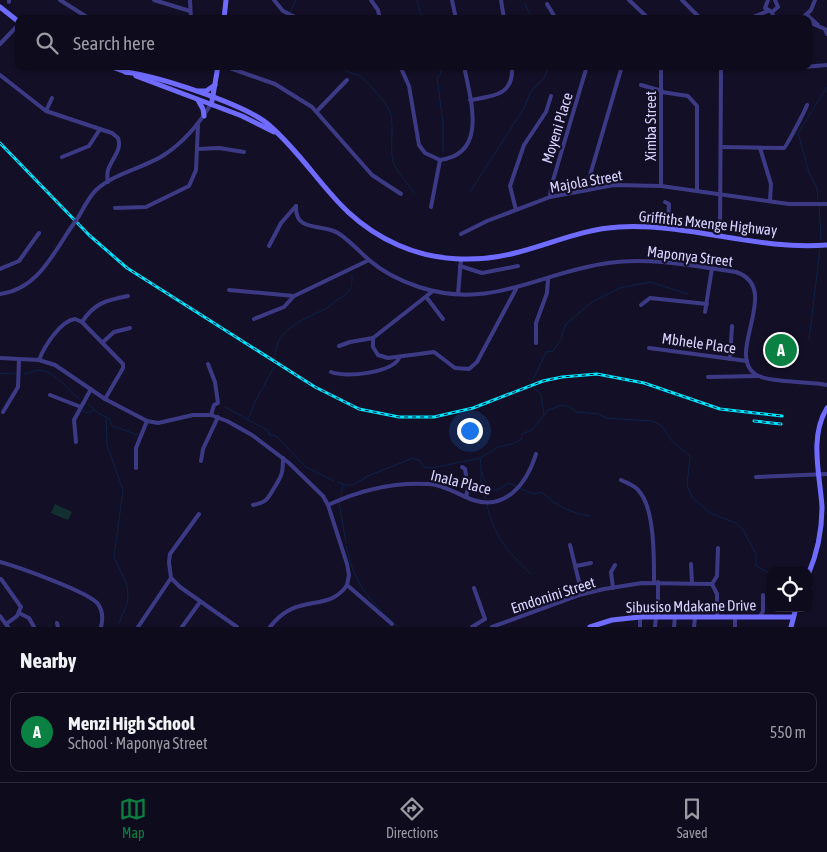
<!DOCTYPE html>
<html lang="en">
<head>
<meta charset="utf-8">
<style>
  :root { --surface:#0e0b1c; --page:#171425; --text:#f1f3f6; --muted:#9b9ba3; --line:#2e2b3b; --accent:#0b8043 }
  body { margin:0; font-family:"Asap Condensed",sans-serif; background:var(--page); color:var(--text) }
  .controls { position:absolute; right:15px; bottom:15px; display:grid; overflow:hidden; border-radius:10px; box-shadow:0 1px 4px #0004 }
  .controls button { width:45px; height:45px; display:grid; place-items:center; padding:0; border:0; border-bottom:1px solid var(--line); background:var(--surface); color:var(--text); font:25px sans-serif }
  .you { position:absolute; left:469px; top:430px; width:18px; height:18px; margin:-12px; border:4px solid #fff; border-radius:50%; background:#1a73e8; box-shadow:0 0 0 8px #1a73e833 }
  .badge { display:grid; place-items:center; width:32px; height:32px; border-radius:50%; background:var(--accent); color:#fff; font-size:16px; font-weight:700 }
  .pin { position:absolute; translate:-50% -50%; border:2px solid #fff; box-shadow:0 1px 5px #0006 }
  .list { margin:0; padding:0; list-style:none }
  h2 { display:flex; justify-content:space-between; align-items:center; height:65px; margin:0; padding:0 20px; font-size:21px }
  h2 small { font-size:16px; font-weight:400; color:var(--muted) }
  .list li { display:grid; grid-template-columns:32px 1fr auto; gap:15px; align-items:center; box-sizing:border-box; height:80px; margin:0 10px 10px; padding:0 10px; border:1px solid var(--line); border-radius:10px }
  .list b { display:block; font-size:19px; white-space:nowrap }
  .list p { margin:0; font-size:16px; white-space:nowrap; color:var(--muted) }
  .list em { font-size:16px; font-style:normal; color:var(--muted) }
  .icon { flex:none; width:28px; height:28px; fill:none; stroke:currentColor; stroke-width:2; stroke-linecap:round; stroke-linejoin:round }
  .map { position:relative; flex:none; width:827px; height:627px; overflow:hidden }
  .search { position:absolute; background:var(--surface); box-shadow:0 1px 4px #0004; left:15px; right:15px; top:15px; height:55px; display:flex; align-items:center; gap:12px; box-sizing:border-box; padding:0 18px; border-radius:10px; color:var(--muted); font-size:19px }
  .sheet { height:155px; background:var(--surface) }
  nav { display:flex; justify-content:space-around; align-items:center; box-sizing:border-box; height:70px; border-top:1px solid var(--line); background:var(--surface); font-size:14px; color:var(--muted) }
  nav a { display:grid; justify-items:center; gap:2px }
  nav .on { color:var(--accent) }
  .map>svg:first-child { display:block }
  .green { fill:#12302f }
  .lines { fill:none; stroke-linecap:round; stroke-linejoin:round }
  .stream { stroke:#0c2248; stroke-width:1 }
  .street { stroke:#3d3a85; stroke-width:4 }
  .secondary { stroke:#6f6bff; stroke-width:5 }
  .rail-casing { stroke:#00e5ff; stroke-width:3 }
  .rail { stroke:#130f26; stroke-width:1; stroke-dasharray:4; stroke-linecap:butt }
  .street-bridge { stroke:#3d3a85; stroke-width:4 }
  .labels { text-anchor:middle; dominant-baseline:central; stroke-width:4.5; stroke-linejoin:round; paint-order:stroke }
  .street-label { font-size:15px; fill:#d9d4ff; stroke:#130f26 }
</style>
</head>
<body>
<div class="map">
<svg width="827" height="627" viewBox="0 0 827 627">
  <rect width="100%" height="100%" fill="#130f26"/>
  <polygon class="green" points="55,504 72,512 68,520 51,513"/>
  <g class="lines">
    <g class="stream">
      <polyline points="417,0 422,19"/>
      <polyline points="525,4 532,19"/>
      <polyline points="287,19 296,0"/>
      <path d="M341,66C347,74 352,72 360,76C364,78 386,103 388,108C396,120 389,147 393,161C395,170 409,184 414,193"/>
      <polyline points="439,66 441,74 437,77 443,124 443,151"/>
      <polyline points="470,192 524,108 531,91 544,78 549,66"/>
      <polyline points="818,200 817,188 809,173 798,133 827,87"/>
      <polyline points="819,206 821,239"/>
      <polyline points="561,339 565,325 592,302 620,288 650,282 688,294"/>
      <polyline points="809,340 820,249"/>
      <path d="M275,356C276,326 307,319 329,307C342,293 353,298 352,275"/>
      <polyline points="0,373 15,374"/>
      <path d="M24,374C29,374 34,370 40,370C57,372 67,390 79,399"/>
      <polyline points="532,382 546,352 553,351 560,341"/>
      <polyline points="535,389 541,394 544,415"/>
      <polyline points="88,404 99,414 109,418 112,426 138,435"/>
      <polyline points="225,407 267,430 270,435 276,436 306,467 334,481"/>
      <polyline points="82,411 88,413 94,410"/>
      <polyline points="106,418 107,445 123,490 114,557 127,585 128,595 127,604 119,623"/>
      <polyline points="248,419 256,400 274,367"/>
      <path d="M480,458C483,473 478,486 486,500"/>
      <polyline points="481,470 488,490 497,490 509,483 516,486"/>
      <polyline points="338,482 346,485 353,485 368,476 413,458 420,461 424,467 432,468 480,458 498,447 515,443 521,439 522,434 532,430 548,410 562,405 570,407 576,412 599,414 606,418 652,421 662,426 672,441 690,456 687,485 692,497 710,513 736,523 742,528 756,554 756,566 771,574"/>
      <path d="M519,488L534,494L542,492C554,505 573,514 590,516"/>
      <polyline points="341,497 343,484"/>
      <polyline points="339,502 346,543"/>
      <path d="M487,504C493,535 508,553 531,574"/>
      <path d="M346,546C355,586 369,600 398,627"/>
      <polyline points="808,588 813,588"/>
    </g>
    <g class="street">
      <polyline points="60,0 90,19"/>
      <polyline points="154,0 190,11"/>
      <polyline points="190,0 191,19"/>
      <polyline points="274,0 283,11 299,19"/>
      <polyline points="371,0 378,10 380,19"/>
      <polyline points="452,0 456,19"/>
      <polyline points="501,0 504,19"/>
      <polyline points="629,0 649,19"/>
      <polyline points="682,0 701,19"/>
      <polyline points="768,0 765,8 772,12 774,19"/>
      <polyline points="9,2 9,0"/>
      <polyline points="547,4 556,19"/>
      <polyline points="772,12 778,7 775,0"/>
      <polyline points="807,15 818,25"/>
      <polyline points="748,19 768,11"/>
      <polyline points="801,19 811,10 815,0"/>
      <polyline points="808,22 825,29 827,34"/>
      <polyline points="0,44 19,24"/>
      <polyline points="224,66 275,84 312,107 372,175 401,194"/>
      <path d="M400,66L409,86L419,145L425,153L440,160C489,154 470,98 464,66"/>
      <polyline points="719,66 804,67 827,65"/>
      <path d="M0,75L46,111L112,133L118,138C124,154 103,163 108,182"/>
      <polyline points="641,85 662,91"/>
      <polyline points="662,92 688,96 697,106 697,191"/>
      <path d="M470,100C493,96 514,96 512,66"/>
      <polyline points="46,111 52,98"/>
      <polyline points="317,111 347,80"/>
      <path d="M721,147L784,148C786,147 806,109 807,105"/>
      <polyline points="760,148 771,184 770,201"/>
      <polyline points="198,149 219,148 244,152"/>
      <polyline points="62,157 89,146 100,129"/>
      <polyline points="661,186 661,66"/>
      <polyline points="586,189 622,66"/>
      <polyline points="550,197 551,187 587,66"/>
      <polyline points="665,202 669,204 668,228"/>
      <path d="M296,206C295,233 321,223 338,233C349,240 359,251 369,260C384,273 401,281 419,287C492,311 540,272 608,263C650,257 694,266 736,272C783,288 725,353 755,374C767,383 810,381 827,385"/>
      <polyline points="431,207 440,160"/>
      <polyline points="115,208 146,207 189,186 196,170 198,125"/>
      <polyline points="516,210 510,186 524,145 546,112 551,96"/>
      <path d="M79,216C84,207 89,197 96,190C114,173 144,168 164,155C184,142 199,124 211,104"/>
      <polyline points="461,234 487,221 550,197 614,185 661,186 789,204 827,204"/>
      <polyline points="720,235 721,66"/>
      <polyline points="269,246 281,223 296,206"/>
      <polyline points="460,266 482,273 518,266"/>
      <polyline points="0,269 19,261 39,233"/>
      <polyline points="229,290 294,296 369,260"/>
      <polyline points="433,291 373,338 373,347 378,355 388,358 434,352 455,368 469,369 477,362 516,289"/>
      <path d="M0,294C35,290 51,258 68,232"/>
      <polyline points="458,294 461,259"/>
      <polyline points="427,298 443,319"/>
      <polyline points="641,305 650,298 707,304"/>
      <polyline points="705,312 712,268"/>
      <polyline points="254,319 284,307 294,296"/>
      <path d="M82,322C94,303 107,300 128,296"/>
      <polyline points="103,342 114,332 130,328"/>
      <polyline points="536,343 536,323 547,293 548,279"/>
      <polyline points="339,346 350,342 373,338"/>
      <polyline points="649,348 747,361"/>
      <path d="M0,358L39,360L55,365L105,399L147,421L158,423L193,415H211L227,421L252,435L289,463L323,496L328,505L347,564L349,575L347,585C328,614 297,591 270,627"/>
      <polyline points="730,359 732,326"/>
      <path d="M39,360C44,347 60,321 75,319L82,322L123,364V368L105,399"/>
      <polyline points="208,364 215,382 218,403 214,405 211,415"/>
      <path d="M331,372C345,378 392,373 399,358"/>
      <polyline points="708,377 758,376"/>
      <polyline points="50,395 81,407"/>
      <polyline points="3,412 18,387 19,359"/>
      <polyline points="76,442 74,420 91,389"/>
      <polyline points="201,461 203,449 218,417"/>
      <polyline points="462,467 465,469 468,488 466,497"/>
      <polyline points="136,468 136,448 147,421"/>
      <polyline points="756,477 827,474"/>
      <path d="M621,480C627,483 634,485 638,490C655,507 654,559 654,582"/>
      <path d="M253,505C269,502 268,497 276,485C282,475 283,472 283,458"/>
      <path d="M328,505C360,490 395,482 429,484C445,485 459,495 473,500C506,511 527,483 536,454"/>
      <polyline points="199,514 170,554 169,562 171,578 180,587 237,627"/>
      <polyline points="570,545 582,594"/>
      <path d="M0,562C18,567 89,592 98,604C103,611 103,619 101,627"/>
      <polyline points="691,564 692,583"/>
      <polyline points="576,566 591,563"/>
      <polyline points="1,579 21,607 17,616 6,624"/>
      <polyline points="712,584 717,576 718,548"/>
      <polyline points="347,585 392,624"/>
      <polyline points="613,588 611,572 615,565"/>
      <polyline points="19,613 29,618 34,627"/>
      <polyline points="0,616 8,627"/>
      <polyline points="658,617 658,582"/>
      <polyline points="735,617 735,627"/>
      <polyline points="760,617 763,611 763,595"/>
      <polyline points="57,623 58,627"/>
      <polyline points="138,627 171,578"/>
      <polyline points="182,627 200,602"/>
      <polyline points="472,627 485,619 474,588"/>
      <polyline points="492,627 579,595 604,589 642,583 712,584 717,594 717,617"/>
      <polyline points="640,627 640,617"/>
      <polyline points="655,627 656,617"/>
      <polyline points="674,627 675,617"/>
      <polyline points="694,627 695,617"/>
    </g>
    <g class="secondary">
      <polyline points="0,7 19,22"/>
      <polyline points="224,19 226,0"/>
      <polyline points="109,66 126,72"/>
      <path d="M125,72C157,76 245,104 269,125C318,168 333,216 398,245C434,261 476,263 515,253C551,244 582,229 619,227C689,223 759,251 827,245"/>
      <polyline points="136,76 242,116 274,132"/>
      <polyline points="198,91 206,91 215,85"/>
      <polyline points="198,100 203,109 204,116"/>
      <polyline points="212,101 218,66"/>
      <path d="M808,575C817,554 822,530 822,507C820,475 809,437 827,408"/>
      <polyline points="590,627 612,620 640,617 792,617"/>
      <polyline points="791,627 796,608"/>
    </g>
    <defs>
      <g id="rail">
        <polyline points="0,143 89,235 127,268 315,387 359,409 399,417 434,417 473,408 543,381 562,377 597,374 644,383 720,409 782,416"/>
        <polyline points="754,421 781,424"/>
      </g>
    </defs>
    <use href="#rail" class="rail-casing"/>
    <use href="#rail" class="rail"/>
    <polyline class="street-bridge" points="68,232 79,216"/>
  </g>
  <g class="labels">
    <g class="street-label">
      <text transform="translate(650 126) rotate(-90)">Ximba Street</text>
      <text transform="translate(557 128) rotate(-73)">Moyeni Place</text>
      <text transform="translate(586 181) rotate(-10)">Majola Street</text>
      <text transform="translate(708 223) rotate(6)">Griffiths Mxenge Highway</text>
      <text transform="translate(690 256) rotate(7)">Maponya Street</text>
      <text transform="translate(699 343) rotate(8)">Mbhele Place</text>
      <text transform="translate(461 482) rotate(14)">Inala Place</text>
      <text transform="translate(553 595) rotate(-18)">Emdonini Street</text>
      <text transform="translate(691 606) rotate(-1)">Sibusiso Mdakane Drive</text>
    </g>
  </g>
</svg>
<div class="controls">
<button><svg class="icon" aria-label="locate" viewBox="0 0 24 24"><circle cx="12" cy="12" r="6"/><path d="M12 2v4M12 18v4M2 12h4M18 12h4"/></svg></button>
</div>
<div class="you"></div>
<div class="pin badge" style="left:781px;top:350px">A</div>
<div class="search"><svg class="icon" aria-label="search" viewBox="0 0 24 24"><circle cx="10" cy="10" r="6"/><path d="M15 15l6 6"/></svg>Search here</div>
</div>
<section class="sheet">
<h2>Nearby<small></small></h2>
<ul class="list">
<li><span class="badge">A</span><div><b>Menzi High School</b><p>School · Maponya Street</p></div><em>550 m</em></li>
</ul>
</section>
<nav>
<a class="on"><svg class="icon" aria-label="map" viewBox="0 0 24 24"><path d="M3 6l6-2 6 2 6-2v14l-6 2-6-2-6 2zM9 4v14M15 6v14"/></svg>Map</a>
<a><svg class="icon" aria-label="directions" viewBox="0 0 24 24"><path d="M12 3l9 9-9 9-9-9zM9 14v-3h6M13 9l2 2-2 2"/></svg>Directions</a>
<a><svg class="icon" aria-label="saved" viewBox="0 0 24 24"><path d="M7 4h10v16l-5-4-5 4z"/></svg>Saved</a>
</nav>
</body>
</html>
